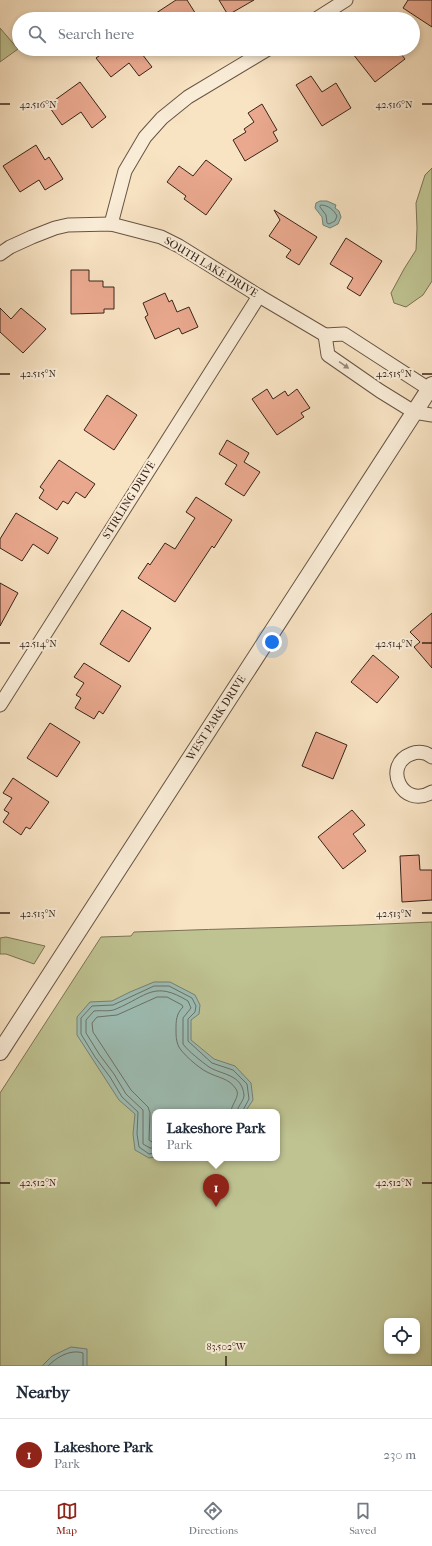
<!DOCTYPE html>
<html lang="en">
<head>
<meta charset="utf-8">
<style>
  :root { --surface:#fff; --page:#f2f2f3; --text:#1f2937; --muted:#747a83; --line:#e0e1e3; --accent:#8f2418 }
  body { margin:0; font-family:"IM FELL French Canon",serif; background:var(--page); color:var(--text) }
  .controls { position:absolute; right:12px; bottom:12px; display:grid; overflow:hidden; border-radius:8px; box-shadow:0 2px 6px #0003 }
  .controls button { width:36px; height:36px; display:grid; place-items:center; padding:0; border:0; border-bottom:1px solid var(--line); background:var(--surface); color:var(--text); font:20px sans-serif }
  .you { position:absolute; left:272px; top:642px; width:14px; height:14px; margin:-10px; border:3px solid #fff; border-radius:50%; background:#1a73e8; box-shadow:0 0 0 6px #1a73e833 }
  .badge { display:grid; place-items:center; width:26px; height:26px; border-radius:50%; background:var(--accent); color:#fff; font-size:13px; font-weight:700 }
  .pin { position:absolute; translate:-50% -33px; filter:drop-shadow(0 1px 2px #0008) }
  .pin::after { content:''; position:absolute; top:21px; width:14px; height:12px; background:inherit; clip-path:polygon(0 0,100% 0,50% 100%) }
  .popup { position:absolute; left:152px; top:1109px; width:128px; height:52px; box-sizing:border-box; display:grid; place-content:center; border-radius:8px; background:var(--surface); filter:drop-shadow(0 1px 3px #0005); font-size:13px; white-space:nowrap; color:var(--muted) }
  .popup b { font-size:15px; color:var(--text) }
  .popup::after { content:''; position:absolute; left:50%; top:100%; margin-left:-8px; border:8px solid transparent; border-top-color:var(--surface) }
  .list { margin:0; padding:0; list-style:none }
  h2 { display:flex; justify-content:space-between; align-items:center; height:52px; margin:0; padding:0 16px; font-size:17px }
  h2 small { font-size:13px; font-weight:400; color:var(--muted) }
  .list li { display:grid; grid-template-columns:26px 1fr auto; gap:12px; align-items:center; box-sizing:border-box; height:72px; padding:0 16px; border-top:1px solid var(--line) }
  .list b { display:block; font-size:15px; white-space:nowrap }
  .list p { margin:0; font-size:13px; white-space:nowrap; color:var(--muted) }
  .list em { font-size:13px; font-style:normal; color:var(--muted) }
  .icon { flex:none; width:22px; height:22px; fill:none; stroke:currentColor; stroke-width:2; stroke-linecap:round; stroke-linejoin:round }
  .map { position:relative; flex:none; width:432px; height:1366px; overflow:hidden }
  .search { position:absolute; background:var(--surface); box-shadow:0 2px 6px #0003; left:12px; right:12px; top:12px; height:44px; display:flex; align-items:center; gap:10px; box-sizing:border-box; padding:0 14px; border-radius:22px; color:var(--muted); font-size:15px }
  .sheet { height:124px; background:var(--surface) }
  nav { display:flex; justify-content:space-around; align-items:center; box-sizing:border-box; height:56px; border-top:1px solid var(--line); background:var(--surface); font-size:11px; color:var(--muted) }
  nav a { display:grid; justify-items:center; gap:2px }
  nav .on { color:var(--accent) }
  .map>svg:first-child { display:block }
  .green { fill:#bfc392; stroke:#7c7456; fill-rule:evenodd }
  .water { fill:#9dbeb5; stroke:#758077 }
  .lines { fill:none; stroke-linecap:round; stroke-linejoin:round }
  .shore { stroke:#6a7168; stroke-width:1 }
  .building { fill:#eaa98f; stroke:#38241a }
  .minor-casing { stroke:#685444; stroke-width:15 }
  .tertiary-casing { stroke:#685444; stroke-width:18 }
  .minor { stroke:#faedd8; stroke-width:13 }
  .tertiary { stroke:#faedd8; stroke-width:16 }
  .oneway { fill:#998879 }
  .ticks { fill:none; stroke:#38241a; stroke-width:1.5 }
  .labels { text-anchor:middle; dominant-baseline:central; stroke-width:4; stroke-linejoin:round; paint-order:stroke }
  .street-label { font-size:11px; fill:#38241a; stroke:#faedd8 }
  .ticks-label { font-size:10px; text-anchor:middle; fill:#38241a; stroke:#faedd8; stroke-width:4; stroke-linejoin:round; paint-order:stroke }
</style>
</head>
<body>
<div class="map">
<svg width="432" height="1366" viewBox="0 0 432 1366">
  <rect width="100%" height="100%" fill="#f8e3c3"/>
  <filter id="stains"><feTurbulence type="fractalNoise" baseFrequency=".005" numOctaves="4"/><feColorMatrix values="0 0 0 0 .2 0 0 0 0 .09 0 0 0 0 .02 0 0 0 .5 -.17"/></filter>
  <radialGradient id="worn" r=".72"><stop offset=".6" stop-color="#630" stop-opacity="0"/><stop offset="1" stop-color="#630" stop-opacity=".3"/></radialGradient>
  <g class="green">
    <polygon points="0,28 18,49 0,62"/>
    <polygon points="432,168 432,281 423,295 406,307 394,303 391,293 404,269 416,250 417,228 416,203 425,175"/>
    <path d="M432,922V1366H0V1093L101,937L131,936L134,932C233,928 333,927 432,922ZM155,1112H277V1158H155ZM387,1321H417V1351H387Z"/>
    <polygon points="6,937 45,946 34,964 6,954 0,954 0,938"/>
  </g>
  <g class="water">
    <polygon points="320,201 327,201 336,205 335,208 339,211 341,217 338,224 330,228 323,225 322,217 315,208 316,203"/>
    <polygon points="154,982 170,982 195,995 200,1005 199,1014 191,1020 191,1040 214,1059 235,1066 251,1083 253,1100 245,1112 155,1112 155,1157 149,1158 135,1150 133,1134 135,1114 119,1100 77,1035 77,1017 90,1002 112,1001 130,992"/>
    <polygon points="71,1347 87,1349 87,1366 42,1366 52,1356"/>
  </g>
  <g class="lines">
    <g class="shore">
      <path d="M321,205C328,205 334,210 337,216L335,221L329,224L327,223L326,215L320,207Z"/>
      <path d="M155,1142H152L149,1140L150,1113L148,1107L131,1090L93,1032L92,1023L97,1017L117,1015L157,997H167L182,1005L183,1007C176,1014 176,1021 176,1030C176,1035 176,1040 178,1045C180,1052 200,1069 207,1072C218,1078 229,1078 236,1089C241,1096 231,1104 231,1112"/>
      <path d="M155,1148H150L143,1144V1110L126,1094L114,1074L99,1054L86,1033V1020L94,1011C101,1010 110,1012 116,1009C147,996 154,980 188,1001L191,1008L183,1018V1044C189,1052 201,1061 209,1067C222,1075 242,1074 244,1095C244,1101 238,1105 237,1112"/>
      <polyline points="155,1153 149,1154 139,1147 137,1134 138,1112 122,1097 110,1077 95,1057 81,1034 81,1018 92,1006 113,1005 154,986 169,986 192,998 196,1006 195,1012 188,1019 188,1041 212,1063 233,1070 247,1084 249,1099 242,1112"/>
      <path d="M48,1366C57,1357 70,1349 83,1353V1366"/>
    </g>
  </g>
  <g class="building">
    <polygon points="176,0 187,0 199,19 147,19"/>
    <polygon points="219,0 254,0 228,15"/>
    <polygon points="408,0 432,0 432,27 403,8"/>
    <polygon points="109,49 149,49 142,54 152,67 139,76 129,63 111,77 96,58"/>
    <polygon points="349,49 397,49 405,59 375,82"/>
    <polygon points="311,76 322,92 336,83 351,108 322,126 296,85"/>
    <polygon points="80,82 106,117 92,128 81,112 62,125 48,105"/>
    <polygon points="262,104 277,130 273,132 278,141 245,161 233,140 246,132 244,129 254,122 248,113"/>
    <polygon points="36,145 45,160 49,157 63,179 45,190 39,180 20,192 3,166"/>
    <polygon points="206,160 232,179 206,215 184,199 186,196 167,182 179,166 193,176"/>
    <polygon points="274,210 317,237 299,265 286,257 291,250 269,236 280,220"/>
    <polygon points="346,238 382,261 360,296 347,288 353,278 330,264"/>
    <polygon points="71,270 89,270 89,281 103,281 103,287 114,287 114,309 104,309 104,313 71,314"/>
    <polygon points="165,293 169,302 172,300 177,312 189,307 198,327 182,334 179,328 155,339 145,317 148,315 143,303"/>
    <polygon points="0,308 11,319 21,308 46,329 23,353 0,332"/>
    <polygon points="267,389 273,399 285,391 288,396 297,389 310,408 301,413 304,417 277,435 252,399"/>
    <polygon points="107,395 137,415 114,450 84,430"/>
    <polygon points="227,440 249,453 244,462 260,472 244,496 225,484 237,465 219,454"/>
    <polygon points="59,460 95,484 85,498 76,492 68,504 63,501 57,510 39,498 44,490 40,487"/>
    <polygon points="196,497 232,520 214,548 212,546 175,602 138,578 148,563 150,565 165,543 175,549 195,518 186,512"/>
    <polygon points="16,513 58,538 48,554 33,544 22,561 0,548 0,539"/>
    <polygon points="0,583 18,593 0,626"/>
    <polygon points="122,610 151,628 129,662 100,644"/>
    <polygon points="432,613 432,668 414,647 420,642 410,632"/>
    <polygon points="373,655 399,677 377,703 351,682"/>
    <polygon points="84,663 121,686 103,714 99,711 94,719 75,708 81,698 76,695 84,683 74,677"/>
    <polygon points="50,723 80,742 57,777 27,758"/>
    <polygon points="316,732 347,745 333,779 302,766"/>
    <polygon points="13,778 49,802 30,829 26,827 21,835 3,822 9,813 4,810 12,798 3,793"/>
    <polygon points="352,810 365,825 353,834 366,851 343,869 318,837"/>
    <polygon points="419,855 420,870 432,870 432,900 402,902 400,856"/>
  </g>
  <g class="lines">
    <defs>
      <g id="minor">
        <polyline points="316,19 346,0"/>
        <polyline points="111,224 125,171 145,137 162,118 188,97 268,49"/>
        <polyline points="0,254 10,247 32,237 55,228 68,225 111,224 161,237 179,246 259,296 325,335 344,334 429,389 432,393"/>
        <polyline points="325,335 328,355 380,391 414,412 432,415"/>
        <polyline points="0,705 259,296"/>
        <path d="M432,757C426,752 418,751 411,754C382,765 402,810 432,792"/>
      </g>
      <polyline id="tertiary" points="0,1052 432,385"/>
    </defs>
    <use href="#minor" class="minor-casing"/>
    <use href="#tertiary" class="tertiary-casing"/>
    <use href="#minor" class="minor"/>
    <use href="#tertiary" class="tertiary"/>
  </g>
  <defs><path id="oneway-solid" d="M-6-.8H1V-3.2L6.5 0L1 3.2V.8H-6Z"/></defs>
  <use class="oneway" href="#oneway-solid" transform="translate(344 365) rotate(35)"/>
  <path class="ticks" d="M0,104H10M422,104H432M0,374H10M422,374H432M0,643H10M422,643H432M0,913H10M422,913H432M0,1183H10M422,1183H432M226,1356V1366"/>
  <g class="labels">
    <g class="street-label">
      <text transform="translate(211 267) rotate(31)">SOUTH LAKE DRIVE</text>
      <text transform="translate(129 500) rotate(-58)">STIRLING DRIVE</text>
      <text transform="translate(216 718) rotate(-57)">WEST PARK DRIVE</text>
    </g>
  </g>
  <g class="ticks-label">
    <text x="38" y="108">42.516°N</text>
    <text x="394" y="108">42.516°N</text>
    <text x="38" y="377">42.515°N</text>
    <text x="394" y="377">42.515°N</text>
    <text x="38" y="647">42.514°N</text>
    <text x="394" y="647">42.514°N</text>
    <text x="38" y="917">42.513°N</text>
    <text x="394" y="917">42.513°N</text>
    <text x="38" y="1186">42.512°N</text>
    <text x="394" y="1186">42.512°N</text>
    <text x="226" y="1350">83.502°W</text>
  </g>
  <rect width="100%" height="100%" filter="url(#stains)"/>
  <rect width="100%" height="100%" fill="url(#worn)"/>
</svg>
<div class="controls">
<button><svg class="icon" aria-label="locate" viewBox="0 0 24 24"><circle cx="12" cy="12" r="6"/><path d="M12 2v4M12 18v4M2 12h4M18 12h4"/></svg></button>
</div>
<div class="you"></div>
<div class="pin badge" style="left:216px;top:1207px">1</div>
<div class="popup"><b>Lakeshore Park</b>Park</div>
<div class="search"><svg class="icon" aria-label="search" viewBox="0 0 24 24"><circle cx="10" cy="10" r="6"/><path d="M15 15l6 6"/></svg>Search here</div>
</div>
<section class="sheet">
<h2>Nearby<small></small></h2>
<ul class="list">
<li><span class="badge">1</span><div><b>Lakeshore Park</b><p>Park</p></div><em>230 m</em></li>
</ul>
</section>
<nav>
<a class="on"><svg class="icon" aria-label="map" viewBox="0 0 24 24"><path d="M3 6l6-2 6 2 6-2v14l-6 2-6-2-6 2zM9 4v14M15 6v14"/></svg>Map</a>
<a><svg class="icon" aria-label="directions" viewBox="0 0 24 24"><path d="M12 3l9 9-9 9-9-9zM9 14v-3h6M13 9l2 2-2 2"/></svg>Directions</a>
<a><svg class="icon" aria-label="saved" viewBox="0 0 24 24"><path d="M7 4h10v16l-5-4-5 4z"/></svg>Saved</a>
</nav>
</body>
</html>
